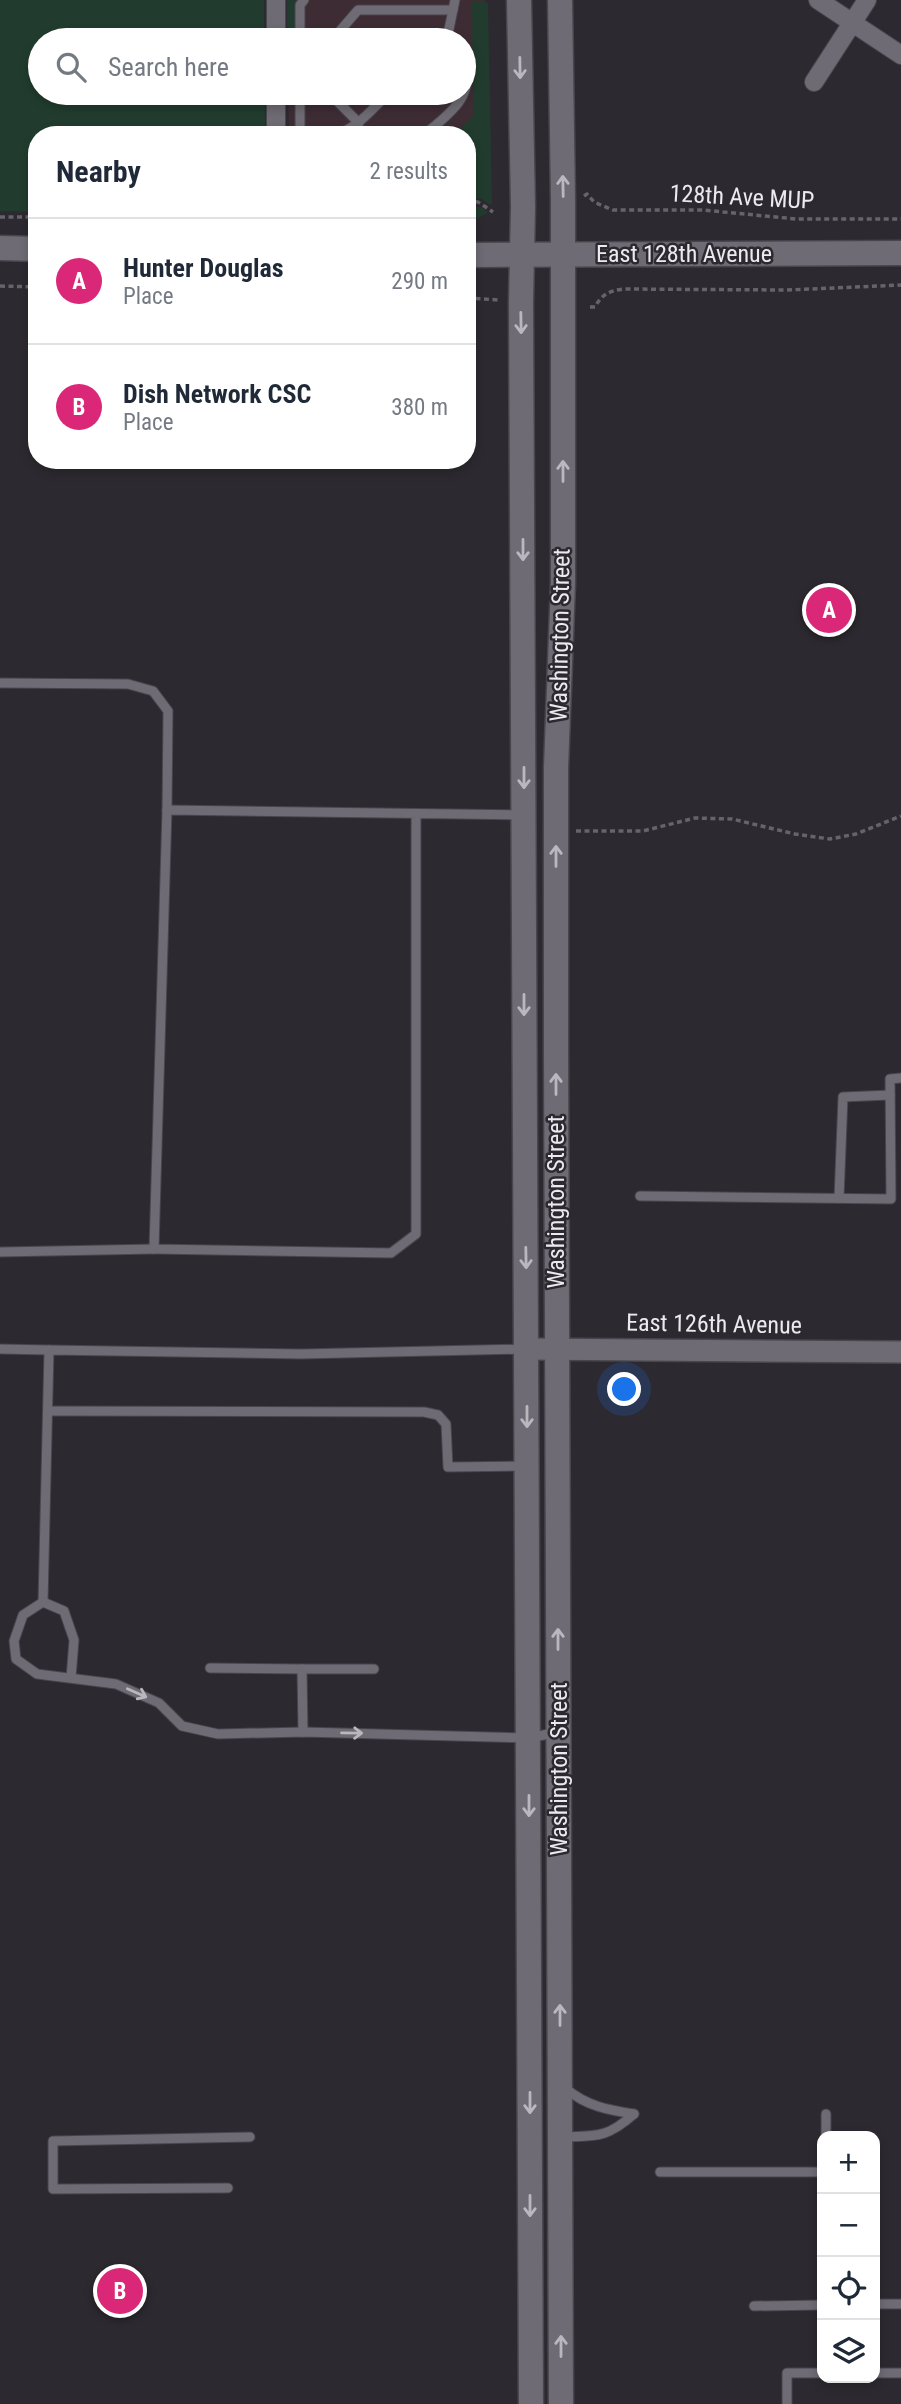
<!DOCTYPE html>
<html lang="en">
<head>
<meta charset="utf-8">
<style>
  :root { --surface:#fff; --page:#f2f2f3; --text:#1f2937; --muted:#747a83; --line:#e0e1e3; --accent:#db2777 }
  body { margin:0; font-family:"Roboto Condensed",sans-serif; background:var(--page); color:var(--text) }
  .controls { position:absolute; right:21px; bottom:21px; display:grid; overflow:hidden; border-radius:14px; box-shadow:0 4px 10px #0003 }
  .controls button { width:63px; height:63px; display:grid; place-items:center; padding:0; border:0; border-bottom:2px solid var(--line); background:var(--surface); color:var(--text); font:35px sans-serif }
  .you { position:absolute; left:625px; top:1390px; width:24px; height:24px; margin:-18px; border:5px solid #fff; border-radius:50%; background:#1a73e8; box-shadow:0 0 0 10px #1a73e833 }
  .badge { display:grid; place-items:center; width:46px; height:46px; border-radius:50%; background:var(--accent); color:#fff; font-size:23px; font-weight:700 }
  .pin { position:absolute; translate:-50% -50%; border:4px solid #fff; box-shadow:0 2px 7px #0006 }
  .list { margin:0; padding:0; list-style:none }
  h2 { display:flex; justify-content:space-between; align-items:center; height:91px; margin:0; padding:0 28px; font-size:30px }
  h2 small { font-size:23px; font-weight:400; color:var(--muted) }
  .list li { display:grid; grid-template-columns:46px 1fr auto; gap:21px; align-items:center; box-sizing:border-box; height:126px; padding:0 28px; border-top:2px solid var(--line) }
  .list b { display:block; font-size:26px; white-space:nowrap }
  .list p { margin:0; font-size:23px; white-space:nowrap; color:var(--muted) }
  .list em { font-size:23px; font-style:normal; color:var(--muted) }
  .icon { flex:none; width:38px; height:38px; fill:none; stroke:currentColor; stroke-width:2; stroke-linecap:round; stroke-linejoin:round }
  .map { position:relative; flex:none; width:901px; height:2404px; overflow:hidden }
  .search { position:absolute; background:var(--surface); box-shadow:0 4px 10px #0003; left:28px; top:28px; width:448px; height:77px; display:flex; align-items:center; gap:18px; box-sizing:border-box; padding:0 24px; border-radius:38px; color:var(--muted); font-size:26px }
  .panel { position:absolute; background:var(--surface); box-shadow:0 4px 10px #0003; left:28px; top:126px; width:448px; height:343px; border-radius:28px }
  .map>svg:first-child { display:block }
  .commercial { fill:#3e2c35 }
  .green { fill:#213c2e }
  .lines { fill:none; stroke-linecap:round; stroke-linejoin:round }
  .service-casing { stroke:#49454c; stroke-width:11 }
  .minor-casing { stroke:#49454c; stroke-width:20 }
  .tertiary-casing { stroke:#49454c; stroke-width:24 }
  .secondary-casing { stroke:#49454c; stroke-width:27 }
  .path { stroke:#67636a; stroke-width:3.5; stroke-dasharray:5 3.5; stroke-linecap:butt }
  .service { stroke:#6f6b74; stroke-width:9 }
  .minor { stroke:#6f6b74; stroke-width:18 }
  .tertiary { stroke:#6f6b74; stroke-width:21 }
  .secondary { stroke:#6f6b74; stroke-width:24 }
  .oneway { stroke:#bab7be }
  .labels { text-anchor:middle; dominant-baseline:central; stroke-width:5; stroke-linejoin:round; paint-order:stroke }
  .street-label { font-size:24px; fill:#eceaef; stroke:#2d2930 }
</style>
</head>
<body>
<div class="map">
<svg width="901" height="2404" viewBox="0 0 901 2404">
  <rect width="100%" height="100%" fill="#2d2930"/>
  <polygon class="commercial" points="287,0 484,0 491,144 467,135 289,135 288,93 464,93 464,40 287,40"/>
  <g class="green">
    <polygon points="0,0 264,0 264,40 40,40 40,93 265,93 265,135 37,135 37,212 0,211"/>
    <polygon points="287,0 295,0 295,40 288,40"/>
    <polygon points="472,1 486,1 488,5 492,203 490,205 482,199 467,198 467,135 454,135 473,116"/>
    <polygon points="467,204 483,208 488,213 476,219 476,222 467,222"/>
  </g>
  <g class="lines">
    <defs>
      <g id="service">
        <polyline points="300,40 300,5 304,0"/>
        <polyline points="332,40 358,10 453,10"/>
        <polyline points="441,40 448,34 455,0"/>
        <polyline points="329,93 359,123"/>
        <polyline points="300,135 300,93"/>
        <path d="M334,135C357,129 372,109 389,93"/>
        <path d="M424,135C446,116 476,97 464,65"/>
        <polyline points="0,683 128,684 153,691 168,711 167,810"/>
        <polyline points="416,814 416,1234 391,1253 154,1249 167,810 522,815"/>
        <polyline points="640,1196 891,1199 890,1079 901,1078"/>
        <polyline points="839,1198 843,1097 890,1095"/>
        <polyline points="0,1252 154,1249"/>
        <polyline points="0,1349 49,1350"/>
        <polyline points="49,1411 424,1412 438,1415 446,1424 448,1467 523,1466"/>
        <polyline points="43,1602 49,1350 301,1354 526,1349"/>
        <polyline points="210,1668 302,1669"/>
        <polyline points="71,1678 74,1640 64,1611 43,1602 23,1615 14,1641 16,1659 37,1674 116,1684 159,1703 182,1726 218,1734 303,1732 529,1738 558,1732"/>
        <polyline points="303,1732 302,1669 374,1669"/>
        <path d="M565,2088C586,2106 608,2110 634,2114"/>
        <polyline points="826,2114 826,2136"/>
        <path d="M562,2137C597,2136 607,2138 634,2114"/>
        <polyline points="660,2172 822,2172"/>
        <polyline points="228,2188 53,2189 53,2141 250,2137"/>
        <polyline points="875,2304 901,2304"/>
        <polyline points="754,2306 822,2305"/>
        <polyline points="875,2373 901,2373"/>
        <polyline points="787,2404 787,2373 822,2373"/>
      </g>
      <g id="minor">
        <polyline points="276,0 276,40"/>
        <polyline points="818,0 901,55"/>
        <polyline points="814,82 867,0"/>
        <polyline points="276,93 276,135"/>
      </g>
      <polyline id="tertiary" points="526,1349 901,1352"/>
      <g id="secondary">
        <polyline points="519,0 523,207 521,302 531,2404"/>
        <polyline points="560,0 563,200 563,583 556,768 556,1049 561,2404"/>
        <polyline points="0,248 37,249"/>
        <polyline points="467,255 901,253"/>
      </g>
    </defs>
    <use href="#service" class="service-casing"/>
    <use href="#minor" class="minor-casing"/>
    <use href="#tertiary" class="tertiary-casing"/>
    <use href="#secondary" class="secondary-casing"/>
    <g class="path">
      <polyline points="584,196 587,194 594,202 613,210 703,210 796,219 901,219"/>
      <polyline points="467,201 478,202 493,212"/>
      <polyline points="0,217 37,217"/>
      <polyline points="0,286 37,287"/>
      <polyline points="467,298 499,300"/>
      <path d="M590,307H595C602,294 609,291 623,289L787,290L901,285"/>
      <polyline points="576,831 643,831 695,818 732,819 795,834 830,839 856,834 901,816"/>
    </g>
    <use href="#service" class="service"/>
    <use href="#minor" class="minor"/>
    <use href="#tertiary" class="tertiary"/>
    <use href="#secondary" class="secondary"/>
  </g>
  <defs><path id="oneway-shaft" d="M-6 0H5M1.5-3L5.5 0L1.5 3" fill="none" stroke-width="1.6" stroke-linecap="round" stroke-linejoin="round" transform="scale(1.75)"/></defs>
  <g class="oneway">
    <use href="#oneway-shaft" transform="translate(520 68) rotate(89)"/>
    <use href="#oneway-shaft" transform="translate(563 186) rotate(-91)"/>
    <use href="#oneway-shaft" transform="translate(521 323) rotate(89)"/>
    <use href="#oneway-shaft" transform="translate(563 471) rotate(-90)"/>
    <use href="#oneway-shaft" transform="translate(523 550) rotate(90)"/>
    <use href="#oneway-shaft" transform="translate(524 778) rotate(90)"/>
    <use href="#oneway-shaft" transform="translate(556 856) rotate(-90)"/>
    <use href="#oneway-shaft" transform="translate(524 1005) rotate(90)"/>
    <use href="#oneway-shaft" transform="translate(556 1084) rotate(-90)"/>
    <use href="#oneway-shaft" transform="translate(526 1258) rotate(89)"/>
    <use href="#oneway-shaft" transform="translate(527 1417) rotate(90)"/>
    <use href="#oneway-shaft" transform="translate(558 1639) rotate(-90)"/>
    <use href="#oneway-shaft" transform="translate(137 1693) rotate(24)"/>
    <use href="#oneway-shaft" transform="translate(352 1733) rotate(1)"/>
    <use href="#oneway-shaft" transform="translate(529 1806) rotate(90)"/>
    <use href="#oneway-shaft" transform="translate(560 2015) rotate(-90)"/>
    <use href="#oneway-shaft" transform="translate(530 2103) rotate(90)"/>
    <use href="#oneway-shaft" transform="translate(530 2206) rotate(90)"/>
    <use href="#oneway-shaft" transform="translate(561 2346) rotate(-90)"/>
  </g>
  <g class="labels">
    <g class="street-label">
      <text transform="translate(742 197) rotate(3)">128th Ave MUP</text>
      <text x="684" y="254">East 128th Avenue</text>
      <text transform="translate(560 635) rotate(-89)">Washington Street</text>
      <text transform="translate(556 1202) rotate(-90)">Washington Street</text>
      <text transform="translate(714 1324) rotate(1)">East 126th Avenue</text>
      <text transform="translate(559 1769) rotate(-90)">Washington Street</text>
    </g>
  </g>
</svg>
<div class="controls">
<button>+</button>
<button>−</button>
<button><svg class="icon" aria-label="locate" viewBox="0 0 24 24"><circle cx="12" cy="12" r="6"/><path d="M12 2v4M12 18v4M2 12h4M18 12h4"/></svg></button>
<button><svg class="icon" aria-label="layers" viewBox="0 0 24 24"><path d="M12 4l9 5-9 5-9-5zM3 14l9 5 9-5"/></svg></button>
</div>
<div class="you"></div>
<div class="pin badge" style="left:829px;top:610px">A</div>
<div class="pin badge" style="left:120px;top:2291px">B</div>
<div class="search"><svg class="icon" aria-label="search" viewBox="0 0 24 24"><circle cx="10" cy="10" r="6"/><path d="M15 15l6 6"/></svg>Search here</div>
<section class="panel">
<h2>Nearby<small>2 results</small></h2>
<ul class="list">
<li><span class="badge">A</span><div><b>Hunter Douglas</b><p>Place</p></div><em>290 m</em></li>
<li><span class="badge">B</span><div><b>Dish Network CSC</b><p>Place</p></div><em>380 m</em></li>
</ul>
</section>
</div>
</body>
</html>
